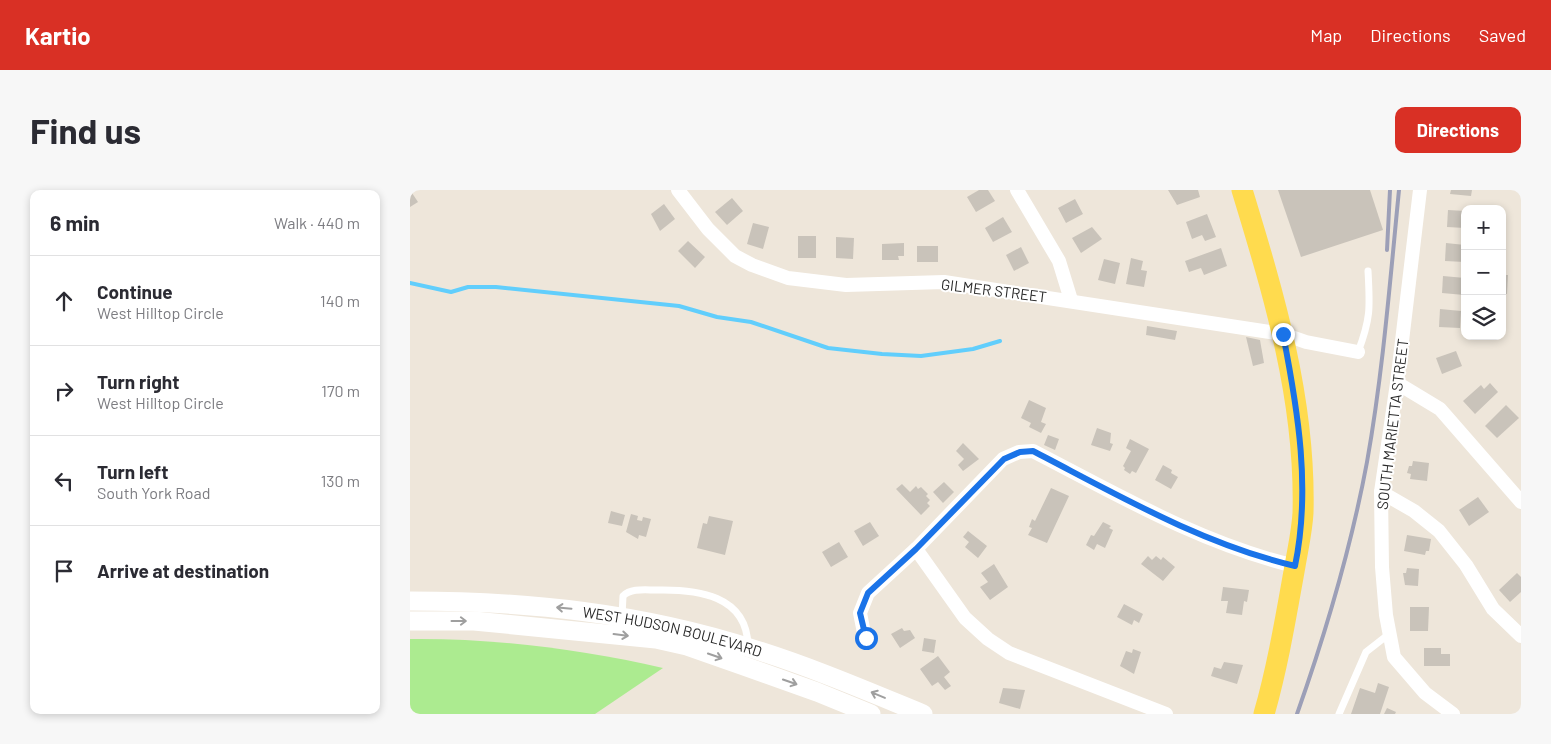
<!DOCTYPE html>
<html lang="en">
<head>
<meta charset="utf-8">
<style>
  :root { --surface:#fff; --page:#f7f7f7; --text:#2b2b33; --muted:#7c7c81; --line:#e1e1e2; --accent:#d93025 }
  body { margin:0; font-family:Barlow,sans-serif; background:var(--page); color:var(--text) }
  .controls { position:absolute; right:15px; top:15px; display:grid; overflow:hidden; border-radius:10px; box-shadow:0 2px 8px #0003 }
  .controls button { width:45px; height:45px; display:grid; place-items:center; padding:0; border:0; border-bottom:1px solid var(--line); background:var(--surface); color:var(--text); font:25px sans-serif }
  .stop { position:absolute; width:15px; height:15px; margin:-11px; border:4px solid #1a73e8; border-radius:50%; background:#fff }
  .stop.end { background:#1a73e8; border-color:#fff; box-shadow:0 1px 5px #0008 }
  .list { margin:0; padding:0; list-style:none }
  h2 { display:flex; justify-content:space-between; align-items:center; height:65px; margin:0; padding:0 20px; font-size:21px }
  h2 small { font-size:16px; font-weight:400; color:var(--muted) }
  .list li { display:grid; grid-template-columns:32px 1fr auto; gap:15px; align-items:center; box-sizing:border-box; height:90px; padding:0 20px; border-top:1px solid var(--line) }
  .list b { display:block; font-size:19px; white-space:nowrap }
  .list p { margin:0; font-size:16px; white-space:nowrap; color:var(--muted) }
  .list em { font-size:16px; font-style:normal; color:var(--muted) }
  .icon { flex:none; width:28px; height:28px; fill:none; stroke:currentColor; stroke-width:2; stroke-linecap:round; stroke-linejoin:round }
  .map { position:relative; flex:none; width:1111px; height:524px; overflow:hidden; border-radius:10px }
  header { display:flex; align-items:center; gap:30px; box-sizing:border-box; height:70px; padding:0 25px; background:var(--accent); color:#fff }
  header strong { font-size:24px }
  nav { display:flex; gap:28px; margin-inline-start:auto; font-size:18px }
  .intro { display:flex; align-items:center; justify-content:space-between; box-sizing:border-box; height:120px; padding:0 30px }
  h1 { margin:0; font-size:35px }
  .button { padding:12px 22px; border-radius:10px; background:var(--accent); color:#fff; font-size:18px; font-weight:700 }
  main { display:flex; gap:30px; padding:0 30px }
  aside { flex:1; background:var(--surface); border-radius:10px; box-shadow:0 2px 8px #0003 }
  .map>svg:first-child { display:block }
  .green { fill:#aceb90 }
  .lines { fill:none; stroke-linecap:round; stroke-linejoin:round }
  .stream { stroke:#61cefc; stroke-width:4 }
  .building { fill:#c9c3ba }
  .lane { stroke:#fff; stroke-width:7 }
  .street { stroke:#fff; stroke-width:14 }
  .secondary { stroke:#fff; stroke-width:19 }
  .primary { stroke:#ffdb4e; stroke-width:21 }
  .rail { stroke:#9c9fb7; stroke-width:4 }
  .oneway { stroke:#9f9f9f }
  .route { stroke:#1a73e8; stroke-width:6 }
  .labels { text-anchor:middle; dominant-baseline:central; stroke-width:4; stroke-linejoin:round; paint-order:stroke }
  .street-label { font-size:15px; fill:#2a2a2a; stroke:#fff }
</style>
</head>
<body>
<header>
<strong>Kartio</strong>
<nav><a>Map</a><a>Directions</a><a>Saved</a></nav>
</header>
<div class="intro"><h1>Find us</h1><a class="button">Directions</a></div>
<main>
<aside>
<h2>6 min<small>Walk · 440 m</small></h2>
<ul class="list">
<li><svg class="icon" aria-label="ahead" viewBox="0 0 24 24"><path d="M12 20V5M6 11l6-6 6 6"/></svg><div><b>Continue</b><p>West Hilltop Circle</p></div><em>140 m</em></li>
<li><svg class="icon" aria-label="right" viewBox="0 0 24 24"><path d="M7 20v-9h11M14 6l5 5-5 5"/></svg><div><b>Turn right</b><p>West Hilltop Circle</p></div><em>170 m</em></li>
<li><svg class="icon" aria-label="left" viewBox="0 0 24 24"><path d="M17 20v-9H6M10 6l-5 5 5 5"/></svg><div><b>Turn left</b><p>South York Road</p></div><em>130 m</em></li>
<li><svg class="icon" aria-label="arrive" viewBox="0 0 24 24"><path d="M6 21V4h12l-3 4 3 4H6"/></svg><div><b>Arrive at destination</b></div></li>
</ul>
</aside>
<div class="map">
<svg width="1111" height="524" viewBox="0 0 1111 524">
  <rect width="100%" height="100%" fill="#eee6da"/>
  <path class="green" d="M0,449C84,448 171,459 253,478L185,524H0Z"/>
  <g class="lines">
    <polyline class="stream" points="0,93 41,102 58,97 86,97 269,116 307,127 341,132 418,158 472,164 511,166 563,159 590,151"/>
  </g>
  <g class="building">
    <polygon points="0,0 8,12 0,17"/>
    <polygon points="569,0 578,0 585,11 566,22 557,7"/>
    <polygon points="758,0 788,0 790,7 767,15"/>
    <polygon points="868,0 960,0 973,40 891,67"/>
    <polygon points="1041,0 1062,0 1061,6 1040,4"/>
    <polygon points="322,8 333,21 317,35 305,22"/>
    <polygon points="665,9 673,24 656,33 648,18"/>
    <polygon points="254,14 265,29 250,41 241,24"/>
    <polygon points="1038,20 1055,21 1055,38 1037,37"/>
    <polygon points="797,24 806,47 795,51 792,45 782,49 776,32"/>
    <polygon points="593,27 602,42 583,52 575,38"/>
    <polygon points="343,33 359,37 353,59 337,54"/>
    <polygon points="682,37 692,49 671,63 662,48"/>
    <rect x="388" y="46" width="18" height="22"/>
    <polygon points="426,47 444,48 443,69 426,68"/>
    <polygon points="278,51 295,67 285,78 268,61"/>
    <polygon points="494,53 494,66 488,66 489,70 472,70 472,54"/>
    <polygon points="1036,53 1055,55 1055,72 1035,71"/>
    <rect x="507" y="56" width="21" height="16"/>
    <polygon points="611,57 619,73 604,81 596,65"/>
    <polygon points="811,58 817,76 794,85 791,78 779,82 775,71"/>
    <polygon points="721,68 733,71 731,80 737,81 734,97 716,94"/>
    <polygon points="694,69 710,73 705,94 688,90"/>
    <polygon points="1092,85 1098,85 1097,104 1092,104"/>
    <polygon points="1033,86 1055,88 1054,105 1032,103"/>
    <polygon points="1030,119 1051,121 1050,138 1029,137"/>
    <polygon points="737,136 767,141 765,150 736,145"/>
    <polygon points="836,147 850,150 854,173 843,176"/>
    <polygon points="1046,161 1052,176 1032,184 1026,168"/>
    <polygon points="1080,193 1088,202 1065,224 1053,211 1071,195 1074,199"/>
    <polygon points="619,210 636,218 631,232 636,234 631,243 619,237 621,233 611,228"/>
    <polygon points="1096,215 1109,228 1087,248 1075,236"/>
    <polygon points="687,238 701,243 700,253 703,254 700,261 681,255"/>
    <polygon points="638,245 649,249 645,260 634,255"/>
    <polygon points="720,249 739,259 726,283 722,281 720,284 714,280 715,278 713,276 721,261 716,258"/>
    <polygon points="553,253 569,269 553,281 548,275 554,269 546,261"/>
    <polygon points="1003,271 1019,273 1017,291 1000,289 1001,284 997,283 999,276 1002,276"/>
    <polygon points="753,275 762,280 761,283 768,287 761,299 745,290"/>
    <polygon points="534,292 544,302 533,313 523,302"/>
    <polygon points="492,294 500,302 506,296 508,299 511,297 518,304 516,306 520,310 517,313 520,316 511,325 486,299"/>
    <polygon points="641,298 659,306 637,353 618,345 622,338 619,337 622,329 625,331"/>
    <polygon points="1068,307 1079,322 1059,336 1049,320"/>
    <polygon points="201,321 215,325 212,336 198,333"/>
    <polygon points="221,324 228,326 227,330 232,331 233,327 241,329 236,347 229,345 228,349 216,342"/>
    <polygon points="299,326 323,331 315,365 287,358 293,333 297,334"/>
    <polygon points="460,332 469,346 453,356 444,341"/>
    <polygon points="693,332 701,336 699,338 703,340 695,358 687,354 684,360 676,355 681,345 684,346"/>
    <polygon points="558,341 577,356 568,368 555,357 559,352 553,347"/>
    <polygon points="997,345 1021,349 1019,361 1016,361 1015,365 994,361"/>
    <polygon points="429,352 438,367 421,377 412,362"/>
    <polygon points="738,366 742,370 746,366 751,370 753,367 765,377 753,391 731,374"/>
    <polygon points="584,374 598,397 580,410 570,397 578,392 571,383"/>
    <polygon points="997,378 1009,379 1008,396 995,395 993,383 996,383"/>
    <polygon points="1107,383 1111,387 1111,402 1100,412 1089,400"/>
    <polygon points="813,397 839,400 837,412 834,411 832,425 816,423 818,411 811,411"/>
    <polygon points="714,414 733,424 729,433 724,430 722,435 707,427"/>
    <polygon points="1000,417 1019,417 1018,441 1000,441"/>
    <polygon points="492,438 494,441 500,440 505,448 490,458 481,444"/>
    <polygon points="514,448 526,450 524,463 512,461"/>
    <polygon points="1014,458 1031,458 1031,464 1040,464 1040,476 1014,476"/>
    <polygon points="723,459 731,462 724,484 710,476 716,461 722,463"/>
    <polygon points="528,466 540,482 534,487 541,496 535,500 528,492 522,496 510,479"/>
    <polygon points="814,472 833,475 827,494 801,486 804,477 811,479"/>
    <polygon points="968,493 979,497 970,524 941,524 950,498 965,503"/>
    <polygon points="593,498 615,500 610,519 589,513"/>
    <polygon points="977,518 986,522 985,524 974,524"/>
  </g>
  <g class="lines">
    <g class="lane">
      <path d="M948,162C961,128 960,117 958,81"/>
      <path d="M212,426L213,406C221,398 235,400 246,400C287,399 337,405 338,456"/>
      <polyline points="929,524 956,462 979,444"/>
    </g>
    <g class="street">
      <polyline points="268,0 298,39 325,66 342,75 378,88 436,95 534,92 873,144 896,152 948,162"/>
      <polyline points="607,0 649,71 661,110"/>
      <polyline points="1010,0 987,193 971,302 972,377 976,425 984,467 1015,503 1043,524"/>
      <polyline points="987,193 1030,219 1111,312"/>
      <polyline points="971,302 1004,321 1029,341 1056,375 1083,419 1111,446"/>
      <polyline points="506,359 555,428 578,449 599,463 756,524"/>
      <path d="M455,448L450,423L458,403L506,359L593,269L609,262L623,261C708,305 792,354 885,376"/>
    </g>
    <g class="secondary">
      <path id="s1" d="M0,411C117,411 231,423 343,459C401,477 457,501 513,524"/>
      <polyline points="0,431 64,431 246,449 277,456 334,476 407,502 461,524"/>
    </g>
    <path class="primary" d="M832,0C864,105 896,211 893,323C892,341 888,358 885,376C876,426 868,475 854,524"/>
    <g class="rail">
      <polyline points="977,60 980,0"/>
      <path d="M887,524C916,442 941,358 957,272C973,182 980,91 989,0"/>
    </g>
  </g>
  <defs><path id="oneway-shaft" d="M-6 0H5M1.5-3L5.5 0L1.5 3" fill="none" stroke-width="1.6" stroke-linecap="round" stroke-linejoin="round" transform="scale(1.25)"/></defs>
  <g class="oneway">
    <use href="#oneway-shaft" transform="translate(154 418) rotate(-175)"/>
    <use href="#oneway-shaft" transform="translate(49 431)"/>
    <use href="#oneway-shaft" transform="translate(211 445) rotate(7)"/>
    <use href="#oneway-shaft" transform="translate(305 466) rotate(19)"/>
    <use href="#oneway-shaft" transform="translate(380 492) rotate(19)"/>
    <use href="#oneway-shaft" transform="translate(468 505) rotate(-157)"/>
  </g>
  <g class="lines">
    <path class="route" d="M456,448L450,423L458,403L506,359L594,269L610,262L623,261C708,305 792,354 885,376C901,299 888,221 873,144"/>
  </g>
  <g class="labels">
    <g class="street-label">
      <text transform="translate(584 100) rotate(7)">GILMER STREET</text>
      <text transform="translate(982 234) rotate(-83)">SOUTH MARIETTA STREET</text>
      <text stroke="none"><textPath href="#s1" startOffset="265">WEST HUDSON BOULEVARD</textPath></text>
    </g>
  </g>
</svg>
<div class="controls">
<button>+</button>
<button>−</button>
<button><svg class="icon" aria-label="layers" viewBox="0 0 24 24"><path d="M12 4l9 5-9 5-9-5zM3 14l9 5 9-5"/></svg></button>
</div>
<div class="stop" style="left:456px;top:448px"></div>
<div class="stop end" style="left:873px;top:144px"></div>
</div>
</main>
</body>
</html>
